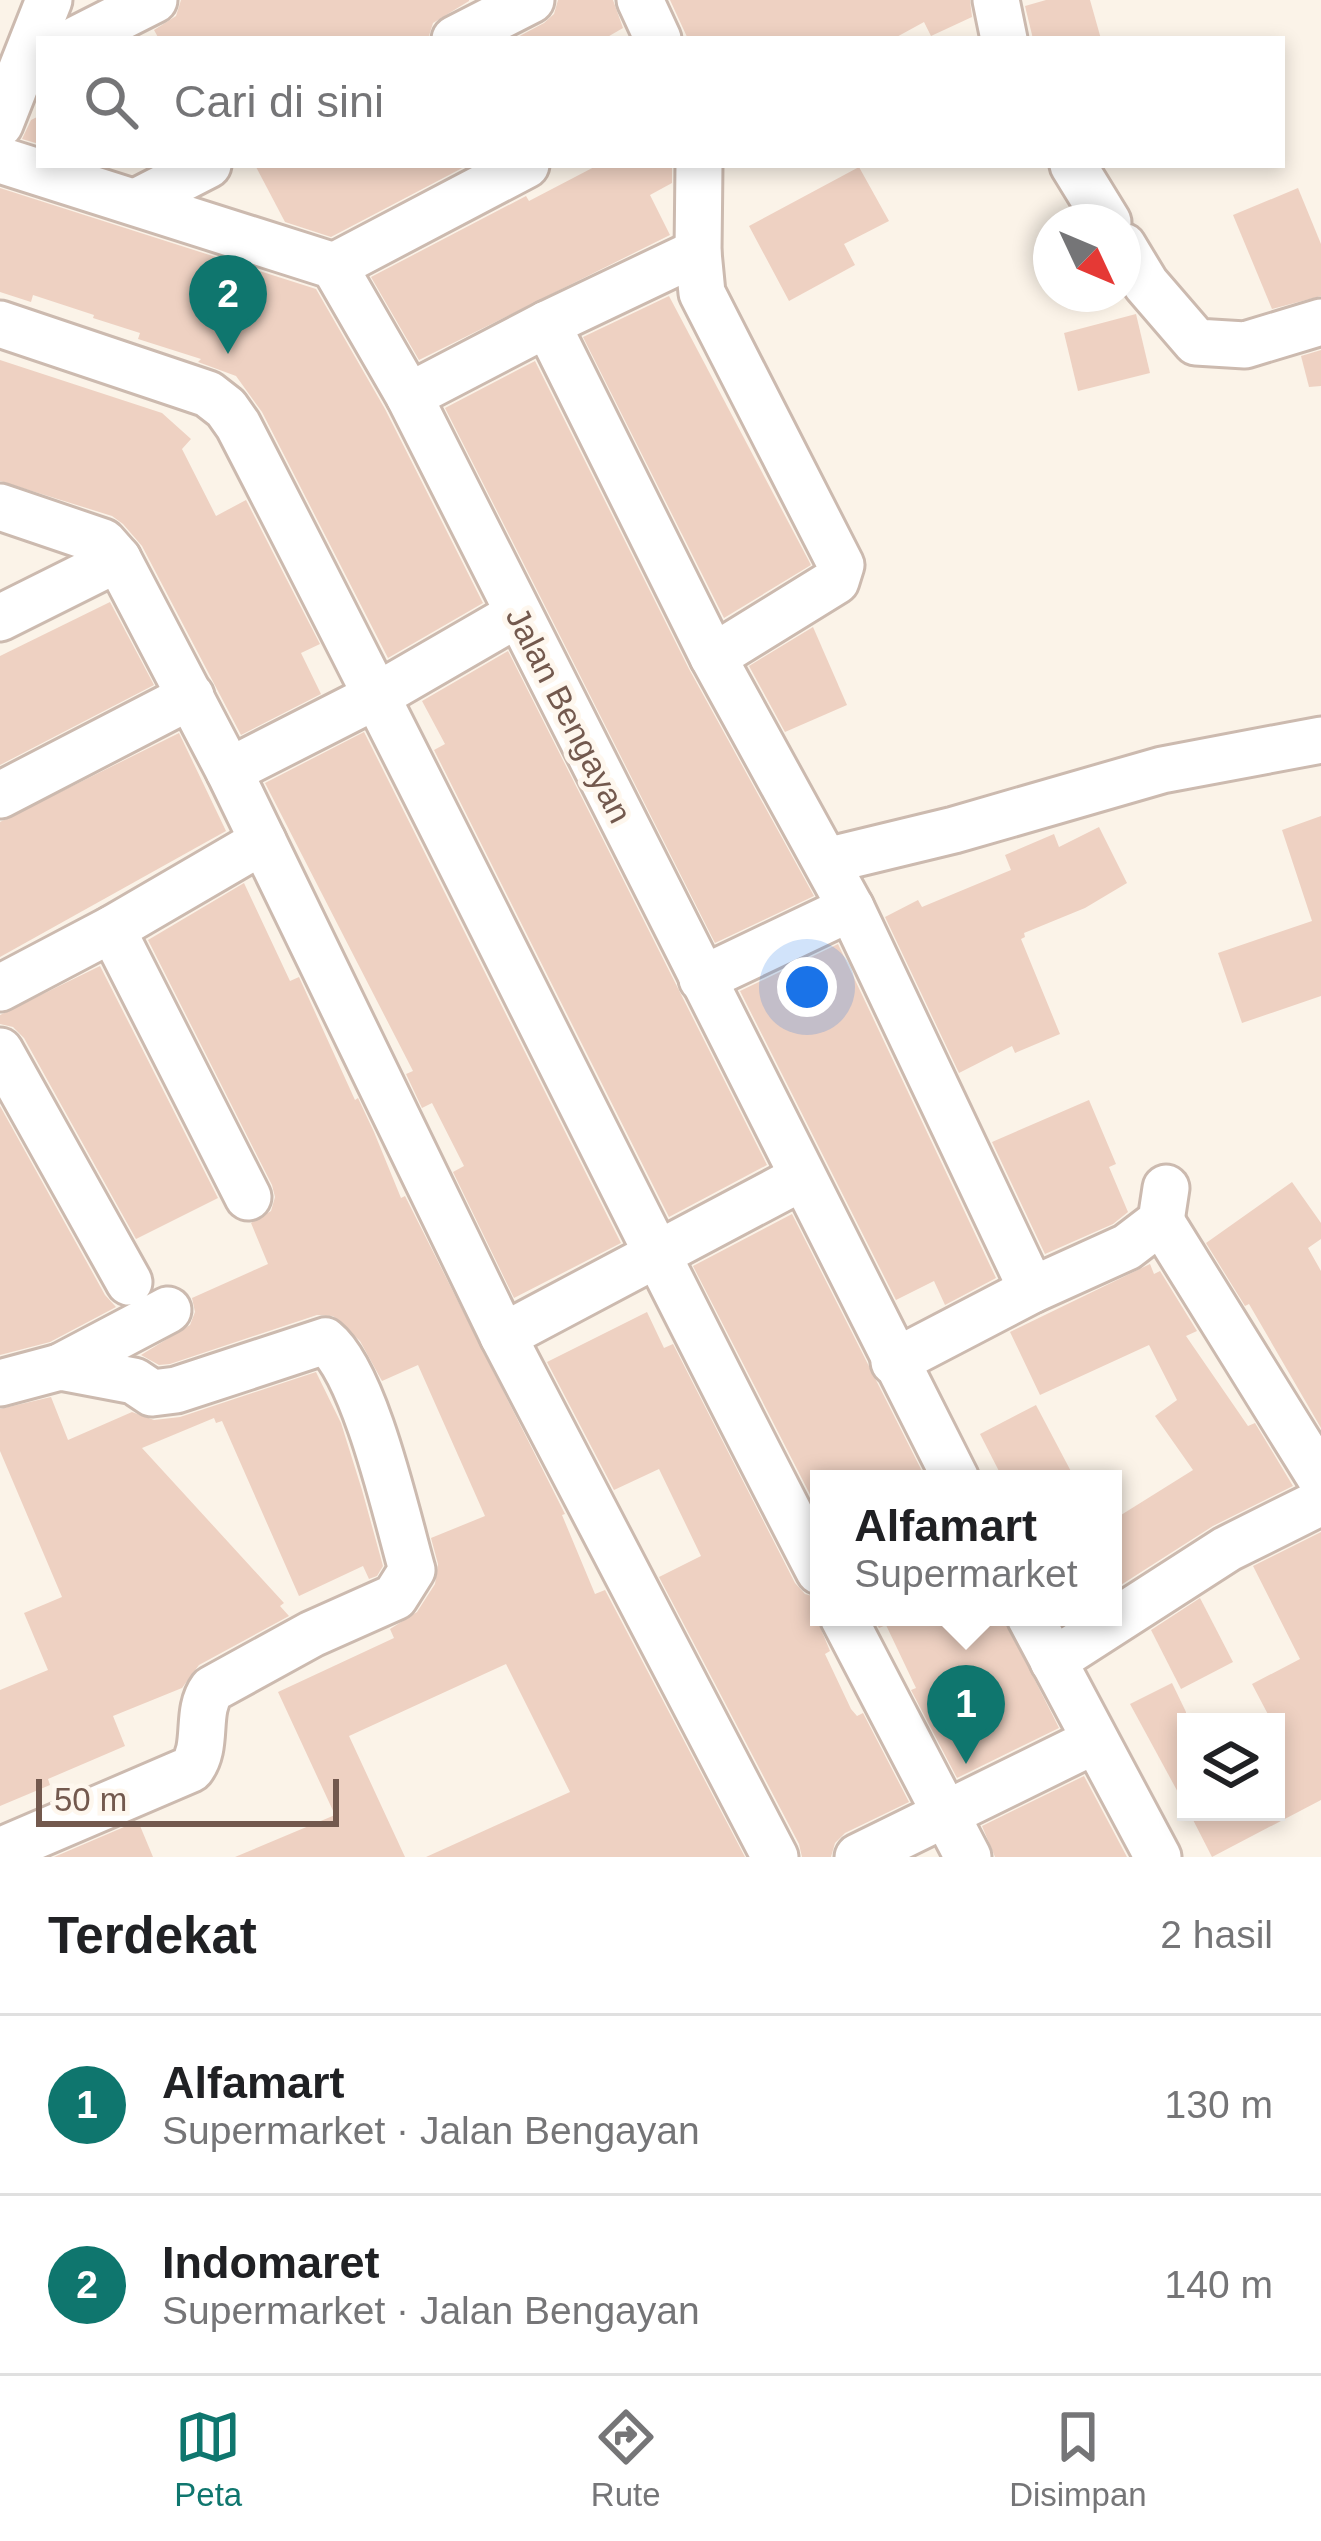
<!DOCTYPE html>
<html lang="id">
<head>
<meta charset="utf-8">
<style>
  :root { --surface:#fff; --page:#f6f6f6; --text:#202124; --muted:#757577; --line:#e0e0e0; --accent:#0f766e }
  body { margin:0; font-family:Helvetica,sans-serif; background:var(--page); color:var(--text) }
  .controls { position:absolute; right:36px; bottom:36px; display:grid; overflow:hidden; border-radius:0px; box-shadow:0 6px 18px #0003 }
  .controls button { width:108px; height:108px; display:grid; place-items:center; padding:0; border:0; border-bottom:3px solid var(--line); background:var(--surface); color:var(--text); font:60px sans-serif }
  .compass { position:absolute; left:1033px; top:204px; width:108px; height:108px; border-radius:50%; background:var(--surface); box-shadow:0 6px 18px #0003; rotate:134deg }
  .scale { position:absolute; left:36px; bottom:30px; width:303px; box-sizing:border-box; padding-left:12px; border:6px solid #73594e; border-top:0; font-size:33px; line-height:42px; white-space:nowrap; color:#73594e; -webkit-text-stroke:9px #fef7ee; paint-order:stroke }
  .you { position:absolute; left:807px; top:987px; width:42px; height:42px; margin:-30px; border:9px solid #fff; border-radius:50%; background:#1a73e8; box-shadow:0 0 0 18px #1a73e833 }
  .badge { display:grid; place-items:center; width:78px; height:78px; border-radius:50%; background:var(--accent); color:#fff; font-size:39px; font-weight:700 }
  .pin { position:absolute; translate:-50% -99px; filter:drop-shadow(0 3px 6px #0008) }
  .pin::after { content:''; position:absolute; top:63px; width:42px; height:36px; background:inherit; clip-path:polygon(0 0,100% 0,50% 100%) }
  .popup { position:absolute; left:810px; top:1470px; width:312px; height:156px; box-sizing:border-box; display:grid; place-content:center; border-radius:0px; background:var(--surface); filter:drop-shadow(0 3px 9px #0005); font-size:39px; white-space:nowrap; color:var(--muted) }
  .popup b { font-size:45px; color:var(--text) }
  .popup::after { content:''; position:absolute; left:50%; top:100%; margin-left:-24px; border:24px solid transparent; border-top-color:var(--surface) }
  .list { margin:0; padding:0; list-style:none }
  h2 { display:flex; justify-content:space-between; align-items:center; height:156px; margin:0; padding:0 48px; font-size:51px }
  h2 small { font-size:39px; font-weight:400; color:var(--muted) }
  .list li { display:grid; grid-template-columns:78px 1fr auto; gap:36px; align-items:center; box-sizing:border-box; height:180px; padding:0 48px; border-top:3px solid var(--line) }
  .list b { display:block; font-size:45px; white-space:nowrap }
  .list p { margin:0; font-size:39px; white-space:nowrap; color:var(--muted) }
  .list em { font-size:39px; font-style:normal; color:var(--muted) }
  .icon { flex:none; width:66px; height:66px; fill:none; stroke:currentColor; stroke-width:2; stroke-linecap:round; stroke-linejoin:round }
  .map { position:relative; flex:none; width:1321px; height:1857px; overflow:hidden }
  .search { position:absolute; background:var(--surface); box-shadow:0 6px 18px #0003; left:36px; right:36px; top:36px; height:132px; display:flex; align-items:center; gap:30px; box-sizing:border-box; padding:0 42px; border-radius:0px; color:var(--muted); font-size:45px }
  .sheet { height:516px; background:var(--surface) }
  nav { display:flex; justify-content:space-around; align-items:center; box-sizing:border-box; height:168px; border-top:3px solid var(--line); background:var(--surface); font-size:33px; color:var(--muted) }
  nav a { display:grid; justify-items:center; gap:6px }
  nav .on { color:var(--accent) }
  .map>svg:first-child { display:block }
  .building { fill:#eed1c2 }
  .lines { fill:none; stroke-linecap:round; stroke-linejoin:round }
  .minor-casing { stroke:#ccbaaf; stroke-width:51 }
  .minor { stroke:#fff; stroke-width:45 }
  .labels { text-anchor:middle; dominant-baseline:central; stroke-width:10; stroke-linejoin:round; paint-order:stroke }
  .street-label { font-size:33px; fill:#73594e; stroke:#fef7ee }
</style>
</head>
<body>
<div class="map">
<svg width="1321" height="1857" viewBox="0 0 1321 1857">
  <rect width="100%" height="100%" fill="#fbf3e8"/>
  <g class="building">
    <polygon points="181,0 469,0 469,1 433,23 428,39 159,39 154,30 176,16"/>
    <polygon points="558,0 613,0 623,28 604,39 514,39 544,23 554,14"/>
    <polygon points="670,0 970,0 972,17 931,36 924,22 893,39 688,39"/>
    <polygon points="1046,0 1090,0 1101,39 1033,39 1025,6"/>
    <polygon points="39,116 39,144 22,139 31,120"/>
    <polygon points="255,165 468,165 331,237 285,222"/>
    <polygon points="598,165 672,165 672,183 650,195 670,235 419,360 371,277 526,196 529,201"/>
    <polygon points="859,167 889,221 844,244 855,265 789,301 749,226"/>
    <polygon points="0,188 316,289 385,409 483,603 388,658 262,412 236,376 198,362 201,359 138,339 140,333 93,318 94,315 33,295 31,302 0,292"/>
    <polygon points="1298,188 1321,244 1321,296 1272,309 1233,215"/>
    <polygon points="669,296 811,565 724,618 583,337"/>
    <polygon points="1136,314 1150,373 1078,391 1064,333"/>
    <polygon points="1321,350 1321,386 1309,387 1301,356"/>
    <polygon points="0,360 162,413 191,439 182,449 216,516 246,500 287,580 320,644 301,653 321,694 241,735 142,546 123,524 112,516 0,481"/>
    <polygon points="535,361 689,669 814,896 715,943 445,408"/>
    <polygon points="110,602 154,685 0,765 0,656"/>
    <polygon points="813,627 847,705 785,732 749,666"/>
    <polygon points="508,651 767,1165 669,1217 434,750 445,744 422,701"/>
    <polygon points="364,732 621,1243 514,1298 453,1172 464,1166 432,1103 422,1108 406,1074 413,1071 265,783"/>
    <polygon points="179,733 226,831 0,957 0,822"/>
    <polygon points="1321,816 1321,996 1242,1023 1218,953 1312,921 1282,830"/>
    <polygon points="1099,827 1127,883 1085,908 1024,933 1025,937 1021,939 1060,1034 1015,1053 1012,1046 959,1073 885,917 918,900 922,907 1011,870 1005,855 1054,834 1059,847"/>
    <polygon points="244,883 290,981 299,977 355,1100 358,1098 374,1132 401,1198 405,1196 565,1514 562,1515 595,1594 605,1590 745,1857 426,1857 570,1792 506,1664 349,1736 405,1857 235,1857 335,1815 278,1692 394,1638 390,1629 417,1612 435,1584 438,1564 431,1538 485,1516 418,1365 382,1381 360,1341 333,1316 317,1315 170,1364 159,1365 141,1355 190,1325 195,1312 192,1298 268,1264 251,1223 271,1211 275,1197 272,1185 148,940"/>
    <polygon points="838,944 996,1278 945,1305 934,1281 896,1300 740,991"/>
    <polygon points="100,966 218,1198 136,1239 24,1038 13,1027 0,1024 0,1015"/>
    <polygon points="1089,1100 1116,1164 1109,1167 1128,1212 1113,1224 1045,1254 992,1142"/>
    <polygon points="0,1106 105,1295 116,1307 50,1342 0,1355"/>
    <polygon points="1292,1182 1321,1223 1321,1239 1308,1248 1321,1271 1321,1428 1249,1304 1245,1306 1206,1243"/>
    <polygon points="792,1214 926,1479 819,1479 819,1512 693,1266"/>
    <polygon points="1150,1264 1154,1274 1160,1271 1197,1331 1186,1336 1248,1426 1255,1423 1293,1486 1213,1526 1113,1590 1113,1520 1193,1470 1155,1416 1177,1400 1149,1345 1040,1395 1010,1332"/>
    <polygon points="647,1312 664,1348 673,1344 795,1583 805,1594 819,1598 816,1617 830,1651 825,1654 851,1709 857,1716 863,1713 909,1802 845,1833 835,1843 831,1857 802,1857 799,1844 659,1577 701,1556 659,1469 614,1490 547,1362"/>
    <polygon points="316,1372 341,1423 362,1490 383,1566 377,1576 369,1579 363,1566 299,1596 222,1421 216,1423 214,1418 142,1448 284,1603 280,1606 289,1616 199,1665 182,1688 113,1716 125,1746 48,1779 50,1785 0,1806 0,1690 48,1670 24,1613 62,1597 0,1451 0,1409 51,1397 68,1440 132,1412 154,1420 180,1417"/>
    <polygon points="1036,1405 1075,1479 1003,1479 980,1434"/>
    <polygon points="1321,1532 1321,1800 1212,1857 1189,1812 1276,1812 1276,1722 1272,1722 1252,1684 1300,1659 1253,1566"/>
    <polygon points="1200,1598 1233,1662 1181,1689 1151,1630"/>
    <polygon points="873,1617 1003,1617 1059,1728 957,1778 911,1690 916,1688 886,1625 879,1628"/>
    <polygon points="1172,1683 1186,1712 1186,1807 1130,1704"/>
    <polygon points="1084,1776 1127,1857 995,1857 982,1826"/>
    <polygon points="138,1821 153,1857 54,1857"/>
  </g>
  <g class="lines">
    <defs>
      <g id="minor">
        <polyline points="640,0 658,39"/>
        <polyline points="996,0 1004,39"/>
        <polyline points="77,39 154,0"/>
        <polyline points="455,39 531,0"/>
        <polyline points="0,124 49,0"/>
        <polyline points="0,160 334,266 409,396 956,1479"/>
        <polyline points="699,165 698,252 702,293 841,565 836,581 713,657"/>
        <polyline points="1073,165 1108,222"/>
        <polyline points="136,202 208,165"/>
        <polyline points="1123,246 1146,284 1196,342 1245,345 1321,322"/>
        <polyline points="334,266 526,165"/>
        <path d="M0,324L208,394L226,408L238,425C435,806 622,1191 819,1571"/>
        <polyline points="547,324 713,657 851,908 702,979"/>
        <polyline points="409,396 547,324 698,252"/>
        <polyline points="0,507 103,542 118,559 229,771 503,1336 775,1857"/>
        <polyline points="0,618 118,559"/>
        <polyline points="229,771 378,695 518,614"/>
        <polyline points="0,795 191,696"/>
        <polyline points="826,861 954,830 1162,770 1321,740"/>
        <polyline points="851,908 1032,1290"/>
        <polyline points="112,929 248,1197"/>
        <polyline points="0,988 112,929 263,841"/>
        <polyline points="0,1051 129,1282"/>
        <polyline points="1161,1221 1321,1479"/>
        <polyline points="503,1336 801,1178"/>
        <polyline points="894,1362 1032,1290 1127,1247 1161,1221 1166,1188"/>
        <polyline points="60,1367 168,1310"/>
        <path d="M0,1383L60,1367L134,1381L152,1393L176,1390L325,1341C365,1373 397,1517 412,1570L395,1597L312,1634L212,1689C195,1712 209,1746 191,1769L0,1851"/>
        <polyline points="843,1617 968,1857"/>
        <polyline points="1030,1617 1158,1857"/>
        <polyline points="1053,1661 1227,1549 1321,1502"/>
        <polyline points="858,1857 1094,1741"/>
      </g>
    </defs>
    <use href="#minor" class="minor-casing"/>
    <use href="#minor" class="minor"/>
  </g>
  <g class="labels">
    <g class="street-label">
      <text transform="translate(569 715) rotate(63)">Jalan Bengayan</text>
    </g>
  </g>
</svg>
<div class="controls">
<button><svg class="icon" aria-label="layers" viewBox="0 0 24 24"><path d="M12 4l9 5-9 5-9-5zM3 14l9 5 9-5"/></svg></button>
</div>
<svg class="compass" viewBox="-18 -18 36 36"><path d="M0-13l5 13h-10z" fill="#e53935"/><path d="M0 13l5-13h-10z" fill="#757577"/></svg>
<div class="scale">50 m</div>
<div class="you"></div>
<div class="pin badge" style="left:966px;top:1764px">1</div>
<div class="popup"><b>Alfamart</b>Supermarket</div>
<div class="pin badge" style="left:228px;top:354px">2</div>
<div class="search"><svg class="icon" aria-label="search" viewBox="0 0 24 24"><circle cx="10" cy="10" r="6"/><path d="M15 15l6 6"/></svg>Cari di sini</div>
</div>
<section class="sheet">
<h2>Terdekat<small>2 hasil</small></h2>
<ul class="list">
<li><span class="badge">1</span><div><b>Alfamart</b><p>Supermarket · Jalan Bengayan</p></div><em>130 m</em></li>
<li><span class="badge">2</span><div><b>Indomaret</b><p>Supermarket · Jalan Bengayan</p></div><em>140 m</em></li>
</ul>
</section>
<nav>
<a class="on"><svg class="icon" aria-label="map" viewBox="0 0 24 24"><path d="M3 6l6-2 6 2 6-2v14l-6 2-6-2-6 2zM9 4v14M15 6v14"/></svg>Peta</a>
<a><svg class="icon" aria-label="directions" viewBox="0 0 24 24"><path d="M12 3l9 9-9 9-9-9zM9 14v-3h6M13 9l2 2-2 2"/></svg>Rute</a>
<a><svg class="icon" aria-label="saved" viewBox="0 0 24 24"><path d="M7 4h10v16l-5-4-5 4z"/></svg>Disimpan</a>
</nav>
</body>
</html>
